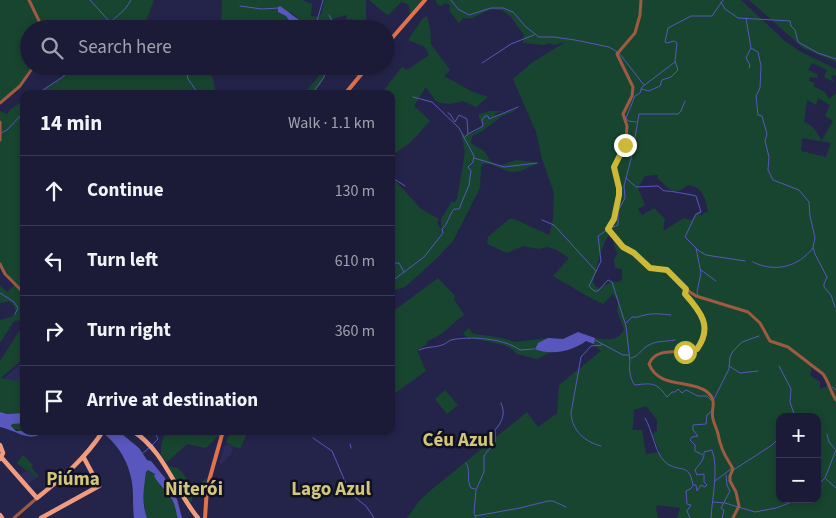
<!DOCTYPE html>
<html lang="en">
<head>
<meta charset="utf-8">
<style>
  :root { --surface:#1b1b38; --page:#282843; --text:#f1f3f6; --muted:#a0a1ae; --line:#393953 }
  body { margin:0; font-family:"Source Sans 3",sans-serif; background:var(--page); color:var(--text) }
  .controls { position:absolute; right:15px; bottom:15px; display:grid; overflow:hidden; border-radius:10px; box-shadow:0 2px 8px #0003 }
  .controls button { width:45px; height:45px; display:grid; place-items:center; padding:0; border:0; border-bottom:1px solid var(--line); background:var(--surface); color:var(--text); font:25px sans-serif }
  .stop { position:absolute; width:15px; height:15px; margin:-11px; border:4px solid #cdb938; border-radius:50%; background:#fff }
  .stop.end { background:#cdb938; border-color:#fff; box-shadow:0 1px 5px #0008 }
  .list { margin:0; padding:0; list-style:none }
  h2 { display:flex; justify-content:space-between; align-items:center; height:65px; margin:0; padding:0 20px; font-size:21px }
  h2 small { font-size:16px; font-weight:400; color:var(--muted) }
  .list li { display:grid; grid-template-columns:32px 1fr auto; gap:15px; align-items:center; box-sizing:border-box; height:70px; padding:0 20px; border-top:1px solid var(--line) }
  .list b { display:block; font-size:19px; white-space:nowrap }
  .list em { font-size:16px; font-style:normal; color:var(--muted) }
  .icon { flex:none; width:28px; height:28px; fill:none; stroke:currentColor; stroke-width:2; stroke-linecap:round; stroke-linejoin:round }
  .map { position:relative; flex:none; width:836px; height:518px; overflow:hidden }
  .search { position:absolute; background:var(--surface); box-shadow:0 2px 8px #0003; left:20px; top:20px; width:375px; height:55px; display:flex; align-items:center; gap:12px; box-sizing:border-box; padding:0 18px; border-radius:28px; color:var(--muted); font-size:19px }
  .panel { position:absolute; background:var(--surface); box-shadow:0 2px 8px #0003; left:20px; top:90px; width:375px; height:345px; border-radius:10px }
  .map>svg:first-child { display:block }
  .built { fill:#2a2b59 }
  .green { fill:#184530; fill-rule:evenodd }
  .water { fill:#5957bd }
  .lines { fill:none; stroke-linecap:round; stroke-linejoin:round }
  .stream { stroke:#5957bd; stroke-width:1 }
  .tertiary { stroke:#9f5a42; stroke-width:3 }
  .secondary { stroke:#e0734b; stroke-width:4 }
  .primary { stroke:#f19c7e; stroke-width:4.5 }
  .route { stroke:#cdb938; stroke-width:6 }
  .labels { text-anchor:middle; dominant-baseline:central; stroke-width:5; stroke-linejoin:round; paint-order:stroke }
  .district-label { font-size:19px; font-weight:bold; fill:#d2c678; stroke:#0f1022 }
</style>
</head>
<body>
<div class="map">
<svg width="836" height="518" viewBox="0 0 836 518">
  <rect width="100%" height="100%" fill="#24244b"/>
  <g class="built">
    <polygon points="24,361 24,374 13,385 3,379"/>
    <polygon points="225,444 233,446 231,454 222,464 219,463"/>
    <polygon points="29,470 36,478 28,485 20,475"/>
  </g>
  <g class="green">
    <polygon points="0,0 154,0 143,29 29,29 29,66 36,66 19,86 0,101"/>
    <polygon points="222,0 302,0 312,4 311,16 319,17 322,12 324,0 366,0 366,29 355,29 355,21 352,19 347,20 346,15 333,19 336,29 300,29 302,22 292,13 278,12 286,16 295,29 221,29"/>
    <path d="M369,0H422L410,14L409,5L402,2C396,5 394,12 387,15Z"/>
    <path d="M436,0H741L786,42L801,52L836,69V76L834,75L831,76L834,82L824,77L827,70L812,63L808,70L818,75L817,78L810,77L809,81L815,83L813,86L825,92L829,99L836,93V518H677L680,508L657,505L656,508L658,518H407L420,500L431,490L527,412L538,427L557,413L559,385L601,351L594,344L595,338C608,340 618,342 624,329L617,311L618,302L613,294L603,304L587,296L553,276L569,258L555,249L547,247L539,249L523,246L507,253L487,244L488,237L509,219H514L549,235L553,219L554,193L542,159L536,132L513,79L533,62L565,42L554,45L550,43L544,45L523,43L524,35C512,19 505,2 482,13C476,16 472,20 463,18L459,23L449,10L450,5L445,3L441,6L437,4ZM818,98L830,105L825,116L833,121L821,141C819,134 813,125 804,122L807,100L816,105ZM802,138L831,143L826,157L801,151ZM658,175L657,178C670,189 673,197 688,185C703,187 706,199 708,212L704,213L701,217L700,210L691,220L684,218L663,231L665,219L654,208L642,215L638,209L645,205L638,188L645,176ZM611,233C615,239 612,247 618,253L614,259L615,268L622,269V280L619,282H611L600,288L596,287L593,282C596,271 602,240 611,233ZM812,366C822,370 827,376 827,386L820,389V382L810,375ZM646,406L657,420V431L652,434L660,452L646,454L642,430H633L632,428L633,426L634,410ZM780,417H817V499H780Z"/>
    <polygon points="749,0 836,0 836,62 803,48"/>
    <polygon points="427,16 430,28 431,44 450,70 444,76 471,91 488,97 476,107 463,101 450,104 440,103 435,100 426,87 414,106 430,121 410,143 391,156 391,94 381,94 402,67 407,70 429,55 425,47 408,40 423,18"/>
    <path d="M67,66H225L211,74L214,82L215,94H36C46,86 67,80 67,66Z"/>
    <path d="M322,66H366L357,77L349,71L348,67H329C325,78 318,94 305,94C309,84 321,79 322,66Z"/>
    <polygon points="24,100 24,320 14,321 0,343 0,320 11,317 16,312 14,306 9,301 0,303 0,285 7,292 15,285 1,271 0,267 0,111 7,114 11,109"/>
    <path d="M517,109L515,111L502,116L482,131L472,136L471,143L485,152L490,161L496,164L501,165L517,160L540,163C531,165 522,172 513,172C503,172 494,162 483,164L481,167L480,188L453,241L437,258L405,287L391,291V176L421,209L439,219L437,222L441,230V219L452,201L454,203L457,199L465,153L461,132L465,135L475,132L481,127L483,125L479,118V114L490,111H505L496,113L494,116Z"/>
    <path d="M438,278L455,296L454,299L464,315C452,323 442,337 428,340L426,345L417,350L426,371L391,396V313Z"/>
    <polygon points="23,325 24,358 1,378 16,381 24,375 24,378 19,383 24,383 24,413 7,414 0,412 0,361"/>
    <polygon points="469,328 472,333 475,334 503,338 515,342 548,338 536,345 540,351 553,351 537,359 517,354 512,349 504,345 471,338 469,340 463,333"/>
    <polygon points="445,390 458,405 447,414 435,399"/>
    <path d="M12,423H24V431H42C33,435 31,433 22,431C17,429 15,430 11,427Z"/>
    <path d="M165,431H221L220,437L218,436L206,448L187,444L167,462C156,455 163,441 165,431Z"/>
    <polygon points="230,431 248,431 240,449 226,443"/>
    <polygon points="23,455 33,465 31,467 39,476 36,478 29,470 27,471 17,463"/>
    <polygon points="168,466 178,468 193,486 197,488 206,478 205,493 198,493 192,497 192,501 188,503 178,488"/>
    <path d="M147,470L155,474L154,475L170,495L174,502L178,518H147C142,502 143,486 147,470Z"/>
  </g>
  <g class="water">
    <polygon points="280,6 302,22 300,29 295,29 286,16 278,12 278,7"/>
    <path d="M578,332L595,338L594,344L586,341C573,351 551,356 535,349L538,343L548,338L563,339Z"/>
    <path d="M0,412L7,414L24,413V423L12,424L11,426L16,431H22L33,435L46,431C28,444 19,431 0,427Z"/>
    <path d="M100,431H117L122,434L139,448L147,460L151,461L165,478L167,486L177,499L182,518H178L177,516C173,491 165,494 154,476L155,474L148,470L146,472C144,488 141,502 147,518H134C133,510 133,502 133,495C133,470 121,445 100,431Z"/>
  </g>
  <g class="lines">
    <g class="stream">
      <polyline points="90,0 110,22"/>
      <polyline points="451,0 458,9 469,15 491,8 503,8 513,12 526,27 539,37 554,37 575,40 609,47 619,53 644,85"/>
      <polyline points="721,2 725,9 738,18 790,21 791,26 795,30 798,42 818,53 836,59"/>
      <polyline points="240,6 262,9 278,8"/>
      <polyline points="329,15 336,29"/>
      <polyline points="746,18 751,48 746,58 750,65 749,68"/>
      <polyline points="303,22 317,21"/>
      <path d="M104,29C113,17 123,15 131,0"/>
      <polyline points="321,29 317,21 323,0"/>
      <polyline points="751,48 758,52 761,66 760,88 756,96 758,115 762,116 767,134 765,141 769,157 768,170 773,180 799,190 809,202 810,216 815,238 813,247 815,254 827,277 824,284 824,287 831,295 835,307"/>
      <polyline points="482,63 511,44 534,35"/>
      <polyline points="182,68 186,69 188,79 195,89 195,94"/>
      <polyline points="641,89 649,91 660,86 662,80 671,77 678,70 675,61 677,43 674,41 667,43 665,42 668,28 691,16 712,16 723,0"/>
      <polyline points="37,94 64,76 70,66"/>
      <polyline points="312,94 324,77 327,66"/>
      <polyline points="448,113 450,114 455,122 459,115 467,119 468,134 465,137"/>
      <polyline points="636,122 628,121 626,118 635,96 640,93 642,87 675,62"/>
      <polyline points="1,133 7,130 24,112"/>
      <polyline points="468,134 483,126 482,120 485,116 488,116 489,119 518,107"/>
      <polyline points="474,158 504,167 537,163"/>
      <polyline points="391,177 405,186"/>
      <path d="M626,178L636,187L658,186L664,191C666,190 693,195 696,196L701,212L696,214L685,237L699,251L706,255L745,261"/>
      <polyline points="542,220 554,225 596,271"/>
      <polyline points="611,228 618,225 618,211 625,198 624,186 632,155 639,114 678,114 681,111 685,101"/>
      <path d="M607,230L598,236L601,261L589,286L594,291H598L608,280L612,282L626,326L630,362C628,367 631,382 635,385C652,383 656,382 667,397L672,392H675L678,389L682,393L686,390L698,396H707L713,402"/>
      <polyline points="696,248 701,273 697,292 698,296"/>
      <path d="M753,262C775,273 798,267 813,248"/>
      <polyline points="391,263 399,263 404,272"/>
      <polyline points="701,270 716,281"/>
      <path d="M391,282L424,257L443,233L442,229C448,224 449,215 454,209H459L469,185L471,171L468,167L473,162L474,156L459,128L432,102L413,97"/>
      <polyline points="0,293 14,302 18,308 15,314"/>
      <path d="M626,323L632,317C638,318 639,316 645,315C653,313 662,314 671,315"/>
      <polyline points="595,340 623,355 629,355"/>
      <path d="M419,350C428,346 434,348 442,345C446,344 448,341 451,340C469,336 504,338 520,350L534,349"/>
      <path d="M631,358C638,357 641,350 647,346C657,340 665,342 675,340"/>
      <polyline points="729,366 740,373 758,371"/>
      <polyline points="779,366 791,389 790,402 795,417"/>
      <polyline points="832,387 836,390"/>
      <polyline points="714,399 729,369 730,357 733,351 742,342 759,336"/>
      <path d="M645,418C652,429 655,453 665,462C679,474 689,461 693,485H696L697,491L701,485L705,487L707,485L704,482V474L697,475L695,470L702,461L704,456"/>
      <polyline points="311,432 312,431"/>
      <polyline points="827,434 829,442 835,449"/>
      <polyline points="313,438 332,451 344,479"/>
      <polyline points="350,444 351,448"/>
      <polyline points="152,445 158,439 154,431"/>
      <path d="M601,446C585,442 572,431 571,413L581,357L591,346L602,345"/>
      <polyline points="143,453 149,448"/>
      <polyline points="703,455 695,451 695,445 690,440 692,437 698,436 693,430 693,425 706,424 707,415 712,411"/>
      <path d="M704,455V452L712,450C719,468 712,498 711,518"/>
      <path d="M466,463C471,469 466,480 471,488L475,489"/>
      <polyline points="826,479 836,488"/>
      <polyline points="345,481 352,495 366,506 374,518"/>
      <polyline points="715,481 731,469 735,469 772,445 780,437"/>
      <polyline points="817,486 825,478 836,450"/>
      <polyline points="713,502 724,503"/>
      <polyline points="725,503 755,512 776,508 800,499"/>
      <polyline points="475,516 520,508 548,501 553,501 566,507"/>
      <path d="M476,518L474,513L476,490L484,472V456C493,441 496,453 495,430C502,422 506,414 501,403"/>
      <polyline points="690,518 687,511 691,505 687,504 686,491 690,489 693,486"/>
      <polyline points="722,518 724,510 721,508 730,491 727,485 726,475"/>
    </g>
    <g class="tertiary">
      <polyline points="29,0 43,29"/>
      <path d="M641,0L640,15L635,33L617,54L633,87L632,96L623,114L627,126L626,142L614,169L619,188V195L614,219L609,226L608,230L623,247L634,253L650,268L667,270L681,286L696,296L748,312L760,323L770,341L788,347L823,374C829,382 830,391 836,400"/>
      <polyline points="0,103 20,86 34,66"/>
      <polyline points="0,122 0,140"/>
      <polyline points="0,264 5,274 24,293"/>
      <path d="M686,289L685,295C700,311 716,330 696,350C681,354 656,346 649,364C659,389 689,379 706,391C719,401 710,408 713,419C714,424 717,429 718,434C719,437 719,441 721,445C723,454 729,461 733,469L730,476V481L736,492L739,506L733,518"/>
      <polyline points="14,518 37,498"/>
    </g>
    <g class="secondary">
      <polyline points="386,45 425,0"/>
      <polyline points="345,94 368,66"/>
      <polyline points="205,518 207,488 223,431"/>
    </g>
    <g class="primary">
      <path d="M133,431C165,452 174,489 198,518"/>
      <polyline points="0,445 3,453 0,459"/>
      <path d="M1,457L37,498C62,478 85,459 103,431"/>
      <polyline points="0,515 2,518"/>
      <polyline points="41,518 99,486 84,458"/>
    </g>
  </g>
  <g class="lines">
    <path class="route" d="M625,145L614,167L619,188V195L614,219L608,229L623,247L634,253L650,268L667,270L686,289L685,294C701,312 713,327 697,349L685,352"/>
  </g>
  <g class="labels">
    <g class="district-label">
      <text x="458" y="440">Céu Azul</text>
      <text x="73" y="479">Piúma</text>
      <text x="194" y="489">Niterói</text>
      <text x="331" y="489">Lago Azul</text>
    </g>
  </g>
</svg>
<div class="controls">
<button>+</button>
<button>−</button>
</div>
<div class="stop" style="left:685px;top:352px"></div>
<div class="stop end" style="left:625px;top:145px"></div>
<div class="search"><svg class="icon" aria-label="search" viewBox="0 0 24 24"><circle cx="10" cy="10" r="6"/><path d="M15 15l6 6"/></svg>Search here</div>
<section class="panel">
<h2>14 min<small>Walk · 1.1 km</small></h2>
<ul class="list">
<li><svg class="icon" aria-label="ahead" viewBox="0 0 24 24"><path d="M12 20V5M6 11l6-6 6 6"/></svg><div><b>Continue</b></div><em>130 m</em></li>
<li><svg class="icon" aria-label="left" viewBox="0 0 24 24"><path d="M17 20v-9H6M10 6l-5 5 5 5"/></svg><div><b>Turn left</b></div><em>610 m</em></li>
<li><svg class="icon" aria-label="right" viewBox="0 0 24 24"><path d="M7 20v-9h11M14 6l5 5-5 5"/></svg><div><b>Turn right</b></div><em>360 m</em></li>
<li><svg class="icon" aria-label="arrive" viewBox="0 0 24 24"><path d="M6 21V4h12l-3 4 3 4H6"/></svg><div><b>Arrive at destination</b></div></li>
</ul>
</section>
</div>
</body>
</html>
